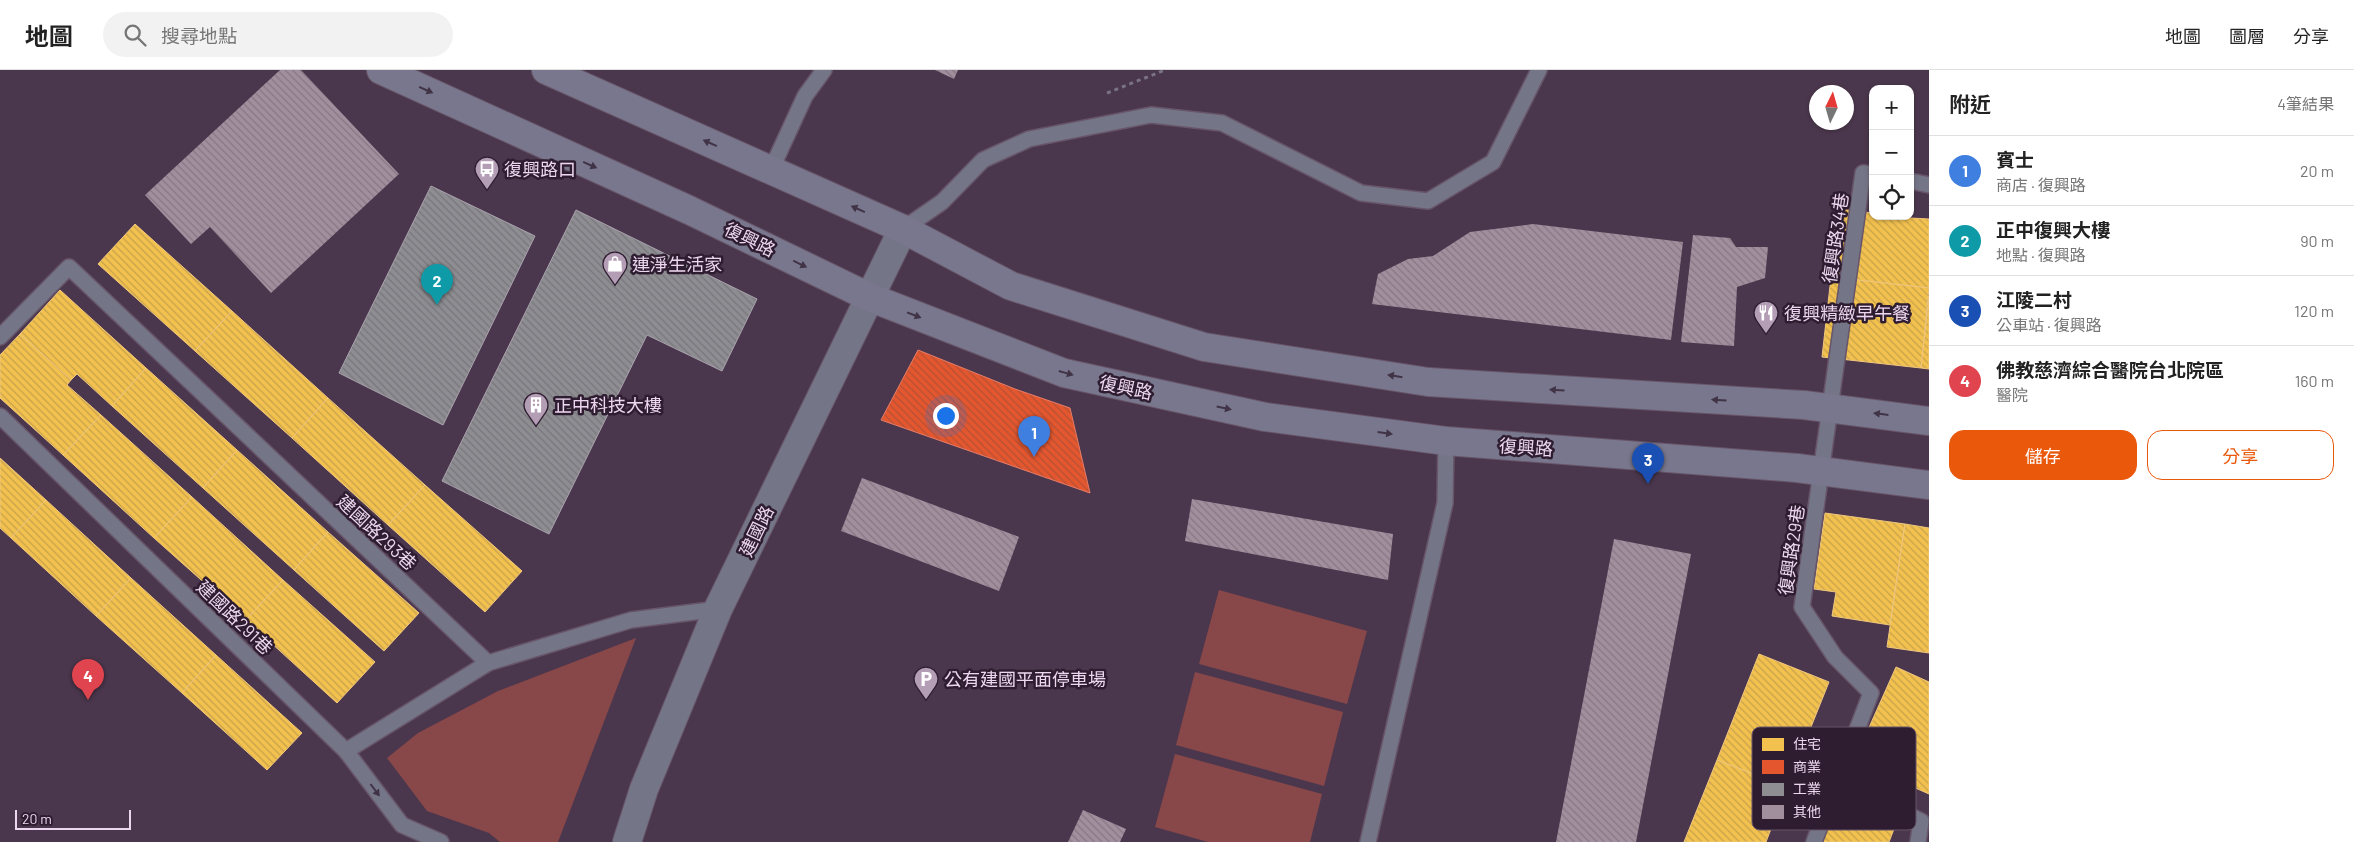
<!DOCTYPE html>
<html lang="zh-TW">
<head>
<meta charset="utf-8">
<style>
  :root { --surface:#fff; --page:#f2f2f2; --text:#222; --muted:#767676; --line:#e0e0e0; --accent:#ea580c }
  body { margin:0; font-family:Barlow,"Noto Sans TC",sans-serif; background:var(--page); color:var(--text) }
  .controls { position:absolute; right:15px; top:15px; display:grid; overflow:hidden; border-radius:10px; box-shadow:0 1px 4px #0004 }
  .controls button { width:45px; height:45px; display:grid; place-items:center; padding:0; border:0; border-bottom:1px solid var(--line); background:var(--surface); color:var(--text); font:25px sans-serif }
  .compass { position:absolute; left:1809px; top:15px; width:45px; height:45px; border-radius:50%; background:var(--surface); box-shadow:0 1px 4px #0004; rotate:5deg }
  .scale { position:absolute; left:15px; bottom:12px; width:116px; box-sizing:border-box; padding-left:5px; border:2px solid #edd6ef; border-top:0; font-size:14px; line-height:18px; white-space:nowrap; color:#edd6ef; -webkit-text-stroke:4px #2e1d30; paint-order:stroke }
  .you { position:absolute; left:945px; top:345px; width:18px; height:18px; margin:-12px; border:4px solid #fff; border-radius:50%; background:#1a73e8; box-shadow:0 0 0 8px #1a73e833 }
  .badge { display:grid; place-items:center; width:32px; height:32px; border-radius:50%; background:var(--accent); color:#fff; font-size:16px; font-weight:700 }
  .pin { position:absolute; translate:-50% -41px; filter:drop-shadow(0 1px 2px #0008) }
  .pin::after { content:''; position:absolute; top:26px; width:18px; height:15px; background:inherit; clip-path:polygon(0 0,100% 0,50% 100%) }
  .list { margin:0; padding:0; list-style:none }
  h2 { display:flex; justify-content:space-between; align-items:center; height:65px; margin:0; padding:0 20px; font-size:21px }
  h2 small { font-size:16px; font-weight:400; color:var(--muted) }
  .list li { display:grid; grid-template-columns:32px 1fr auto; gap:15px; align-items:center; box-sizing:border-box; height:70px; padding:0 20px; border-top:1px solid var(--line) }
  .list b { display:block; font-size:19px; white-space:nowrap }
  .list p { margin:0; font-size:16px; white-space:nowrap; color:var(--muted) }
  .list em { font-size:16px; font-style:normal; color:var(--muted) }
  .actions { display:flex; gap:10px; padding:15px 20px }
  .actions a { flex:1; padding:11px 0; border:1px solid var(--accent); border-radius:15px; text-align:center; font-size:18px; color:var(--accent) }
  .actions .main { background:var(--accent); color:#fff }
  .icon { flex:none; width:28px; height:28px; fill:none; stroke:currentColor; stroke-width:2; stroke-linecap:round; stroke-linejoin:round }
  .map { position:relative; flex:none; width:1929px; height:772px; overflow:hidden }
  header { display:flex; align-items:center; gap:30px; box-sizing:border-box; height:70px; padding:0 25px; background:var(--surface); border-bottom:1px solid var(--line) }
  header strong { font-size:24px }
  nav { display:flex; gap:28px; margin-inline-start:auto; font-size:18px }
  .search { width:350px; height:45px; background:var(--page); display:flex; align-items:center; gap:12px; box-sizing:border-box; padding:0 18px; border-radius:28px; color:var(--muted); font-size:19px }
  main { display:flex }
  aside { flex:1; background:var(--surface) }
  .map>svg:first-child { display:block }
  .park { fill:#884749 }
  .homes { fill:url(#homes-back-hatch); stroke:#f0c77e }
  .shops { fill:url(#shops-back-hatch); stroke:#e77d68 }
  .industry { fill:url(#industry-back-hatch); stroke:#aaa3ae }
  .building { fill:url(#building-back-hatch) }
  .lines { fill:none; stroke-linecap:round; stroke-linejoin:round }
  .service-casing { stroke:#675569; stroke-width:18 }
  .minor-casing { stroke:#675569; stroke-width:30 }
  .secondary-casing { stroke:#675569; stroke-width:30 }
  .path { stroke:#797384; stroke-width:3; stroke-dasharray:4 4; stroke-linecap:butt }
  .service { stroke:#757588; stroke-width:15 }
  .minor { stroke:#757588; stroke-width:28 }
  .secondary { stroke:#79778d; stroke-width:28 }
  .oneway { fill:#413447 }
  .oneway2 { fill:#403346 }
  .labels { text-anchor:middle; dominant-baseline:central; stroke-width:5; stroke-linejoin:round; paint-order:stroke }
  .poi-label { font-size:18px; fill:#edd6ef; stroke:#2e1d30; text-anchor:start }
  .street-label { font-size:18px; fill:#edd6ef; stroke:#2e1d30 }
  .key { fill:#2e1d30; stroke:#675469; stroke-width:1 }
  .key-label { font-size:14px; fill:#edd6ef }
</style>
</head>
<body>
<header>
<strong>地圖</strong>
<div class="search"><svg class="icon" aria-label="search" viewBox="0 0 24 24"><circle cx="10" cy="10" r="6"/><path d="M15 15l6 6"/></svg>搜尋地點</div>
<nav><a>地圖</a><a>圖層</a><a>分享</a></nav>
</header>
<main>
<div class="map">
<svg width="1929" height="772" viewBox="0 0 1929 772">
  <defs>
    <pattern id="homes-back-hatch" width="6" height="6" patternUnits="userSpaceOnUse" patternTransform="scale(1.25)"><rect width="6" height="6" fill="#f2c14e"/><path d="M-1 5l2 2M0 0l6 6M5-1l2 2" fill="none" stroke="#c7a14c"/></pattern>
    <pattern id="shops-back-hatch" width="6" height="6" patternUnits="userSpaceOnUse" patternTransform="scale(1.25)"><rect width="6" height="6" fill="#e4572e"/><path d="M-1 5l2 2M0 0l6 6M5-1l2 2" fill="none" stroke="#b55036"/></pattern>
    <pattern id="industry-back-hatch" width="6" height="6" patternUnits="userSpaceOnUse" patternTransform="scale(1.25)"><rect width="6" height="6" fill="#8d8d92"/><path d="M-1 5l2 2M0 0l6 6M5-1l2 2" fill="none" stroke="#78767c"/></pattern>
    <pattern id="building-back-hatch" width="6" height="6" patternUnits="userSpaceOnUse" patternTransform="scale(1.25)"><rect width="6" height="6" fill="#a18f9e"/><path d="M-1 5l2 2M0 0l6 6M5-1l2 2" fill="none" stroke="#867784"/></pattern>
  </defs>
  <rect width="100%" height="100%" fill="#4b374d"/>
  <g class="park">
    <polygon points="1219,520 1367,561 1347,634 1199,594"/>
    <polygon points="636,568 558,772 500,772 489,763 427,741 387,688 418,663 498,621"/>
    <polygon points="1195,602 1343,642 1324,716 1176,675"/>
    <polygon points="1175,684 1322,724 1310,772 1208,772 1155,757"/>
  </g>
  <g class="homes">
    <polygon points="1839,139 1873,143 1873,146 1929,149 1929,218 1831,207"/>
    <polygon points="135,154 232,241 195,281 98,194"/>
    <polygon points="1831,207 1929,218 1921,298 1822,287"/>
    <polygon points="60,220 146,298 112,336 77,304 71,310 20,264"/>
    <polygon points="1929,226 1929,299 1921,298"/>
    <polygon points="232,241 328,328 292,368 195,281"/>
    <polygon points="20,264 71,310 67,315 101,345 63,385 0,328 0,285"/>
    <polygon points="146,298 237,380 203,418 112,336"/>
    <polygon points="328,328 425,415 388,455 292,368"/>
    <polygon points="101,345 192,427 154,468 63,385"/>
    <polygon points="237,380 328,462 294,500 203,418"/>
    <polygon points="0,388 46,430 11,468 0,458"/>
    <polygon points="425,415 522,501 485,542 388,455"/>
    <polygon points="192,427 283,510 246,550 154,468"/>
    <polygon points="46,430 131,508 96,546 11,468"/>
    <polygon points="1825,443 1905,454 1890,555 1832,546 1836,522 1814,519"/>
    <polygon points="1905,454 1929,458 1929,583 1887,577"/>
    <polygon points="328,462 419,543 384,581 294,500"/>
    <polygon points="131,508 216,585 182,623 96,546"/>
    <polygon points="283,510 375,592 337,633 246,550"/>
    <polygon points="1759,584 1829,612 1787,717 1717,690"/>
    <polygon points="216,585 302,663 267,700 182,623"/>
    <polygon points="1896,597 1929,612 1929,724 1854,691"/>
    <polygon points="1717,690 1787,717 1766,772 1684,772"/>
    <polygon points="1839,723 1899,746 1889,772 1820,772"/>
  </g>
  <polygon class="shops" points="918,280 1015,319 1070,338 1090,423 881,350"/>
  <g class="industry">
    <polygon points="431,116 535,166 443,355 339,303"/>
    <polygon points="576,140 757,229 722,301 647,265 549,464 442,411"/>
  </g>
  <g class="building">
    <polygon points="280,0 301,0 399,104 271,223 210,157 191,174 145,125"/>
    <polygon points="935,0 958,0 954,9"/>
    <polygon points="1533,154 1683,172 1671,270 1372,234 1378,204 1408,189 1433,186 1470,162"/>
    <polygon points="1693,165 1730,168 1736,177 1768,177 1765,208 1737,217 1734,276 1681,272"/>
    <polygon points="862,408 1019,467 999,521 841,461"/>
    <polygon points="1192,429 1393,464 1388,510 1185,471"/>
    <polygon points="1614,469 1691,484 1636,772 1556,772"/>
    <polygon points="1083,740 1126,759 1120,772 1068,772"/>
  </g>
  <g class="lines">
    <defs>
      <g id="service">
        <polyline points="771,100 805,26 824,0"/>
        <polyline points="1910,111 1929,115"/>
        <polyline points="903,159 942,132 983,90 1029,69 1151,45 1222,53 1361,123 1428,131 1493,92 1539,0"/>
        <polyline points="0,267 69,197 488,593 631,550 718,539"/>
        <polyline points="0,346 346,681 402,755 441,772"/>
        <polyline points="346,681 488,593"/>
        <polyline points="1838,711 1921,751 1918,772"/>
        <polyline points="1368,772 1445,433 1446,371"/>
        <polyline points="1814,772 1871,623 1835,587 1802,537 1863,103 1873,104"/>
      </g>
      <polyline id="minor" points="627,772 644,719 718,539 903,159"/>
      <g id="secondary">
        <polyline points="381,0 689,140 869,227 1064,303 1265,347 1446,371 1797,398 1929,415"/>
        <polyline points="546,0 903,159 1011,216 1204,277 1428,312 1804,335 1929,351"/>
      </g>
    </defs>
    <use href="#service" class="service-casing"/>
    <use href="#minor" class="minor-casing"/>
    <use href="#secondary" class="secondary-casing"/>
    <polyline class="path" points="1107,23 1165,0"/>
    <use href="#service" class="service"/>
    <use href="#minor" class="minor"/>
    <use href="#secondary" class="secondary"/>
  </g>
  <defs><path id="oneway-solid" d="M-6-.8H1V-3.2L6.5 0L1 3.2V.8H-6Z" transform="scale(1.25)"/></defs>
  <g class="oneway">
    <use href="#oneway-solid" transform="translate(426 20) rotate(24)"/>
    <use href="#oneway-solid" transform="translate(710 73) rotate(-156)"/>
    <use href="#oneway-solid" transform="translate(590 95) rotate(24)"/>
    <use href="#oneway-solid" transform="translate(858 139) rotate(-156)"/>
    <use href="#oneway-solid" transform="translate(800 194) rotate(26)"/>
    <use href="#oneway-solid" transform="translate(914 245) rotate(21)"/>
    <use href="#oneway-solid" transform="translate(1066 303) rotate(16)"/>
    <use href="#oneway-solid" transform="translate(1395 306) rotate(-171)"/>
    <use href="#oneway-solid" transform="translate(1557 320) rotate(-176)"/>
    <use href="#oneway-solid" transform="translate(1719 330) rotate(-176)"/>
    <use href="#oneway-solid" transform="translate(1224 338) rotate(12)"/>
    <use href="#oneway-solid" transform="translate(1881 344) rotate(-173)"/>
    <use href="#oneway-solid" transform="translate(1385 363) rotate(8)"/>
  </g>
  <use class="oneway2" href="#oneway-solid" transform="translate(375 720) rotate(53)"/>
  <defs>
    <symbol id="bus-pin" viewBox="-11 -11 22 30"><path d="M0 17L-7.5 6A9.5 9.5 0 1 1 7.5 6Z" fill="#b49eb6" stroke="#2e1d30"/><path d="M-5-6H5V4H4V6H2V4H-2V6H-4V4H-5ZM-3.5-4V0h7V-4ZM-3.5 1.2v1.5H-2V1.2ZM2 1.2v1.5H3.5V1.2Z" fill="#fff"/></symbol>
    <symbol id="shop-pin" viewBox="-11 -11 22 30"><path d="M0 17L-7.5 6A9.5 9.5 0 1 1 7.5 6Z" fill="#b49eb6" stroke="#2e1d30"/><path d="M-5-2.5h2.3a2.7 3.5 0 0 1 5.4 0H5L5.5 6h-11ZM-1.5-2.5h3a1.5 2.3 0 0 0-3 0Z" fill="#fff"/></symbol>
    <symbol id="restaurant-pin" viewBox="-11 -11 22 30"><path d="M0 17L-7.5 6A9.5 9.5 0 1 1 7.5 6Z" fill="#b49eb6" stroke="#2e1d30"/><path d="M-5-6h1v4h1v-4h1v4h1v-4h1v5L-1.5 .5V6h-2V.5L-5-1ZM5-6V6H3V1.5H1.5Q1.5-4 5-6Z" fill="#fff"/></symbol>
    <symbol id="building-pin" viewBox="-11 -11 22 30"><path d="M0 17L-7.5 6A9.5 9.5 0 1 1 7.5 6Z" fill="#b49eb6" stroke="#2e1d30"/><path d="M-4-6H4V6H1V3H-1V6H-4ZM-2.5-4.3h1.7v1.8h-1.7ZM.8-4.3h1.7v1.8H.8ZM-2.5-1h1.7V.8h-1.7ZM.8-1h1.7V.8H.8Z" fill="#fff"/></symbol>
    <symbol id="parking-pin" viewBox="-11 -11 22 30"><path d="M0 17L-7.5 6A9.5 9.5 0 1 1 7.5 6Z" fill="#b49eb6" stroke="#2e1d30"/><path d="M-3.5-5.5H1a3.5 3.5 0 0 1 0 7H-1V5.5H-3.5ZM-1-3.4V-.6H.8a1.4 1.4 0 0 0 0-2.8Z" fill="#fff"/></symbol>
  </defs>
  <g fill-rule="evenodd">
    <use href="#bus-pin" x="473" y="85" width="28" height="38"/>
    <use href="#shop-pin" x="601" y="180" width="28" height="38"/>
    <use href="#restaurant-pin" x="1752" y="229" width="28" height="38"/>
    <use href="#building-pin" x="522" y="321" width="28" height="38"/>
    <use href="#parking-pin" x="912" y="595" width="28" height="38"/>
  </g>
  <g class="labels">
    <g class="poi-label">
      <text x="504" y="99">復興路口</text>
      <text x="632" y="194">連淨生活家</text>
      <text x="1784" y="243">復興精緻早午餐</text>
      <text x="554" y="335">正中科技大樓</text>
      <text x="944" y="609">公有建國平面停車場</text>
    </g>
    <g class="street-label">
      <text transform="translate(1835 168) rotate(-82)">復興路34巷</text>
      <text transform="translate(750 169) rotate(26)">復興路</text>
      <text transform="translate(1126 317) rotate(12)">復興路</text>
      <text transform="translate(1526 377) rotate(4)">復興路</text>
      <text transform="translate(756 461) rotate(-64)">建國路</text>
      <text transform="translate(377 462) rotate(43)">建國路293巷</text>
      <text transform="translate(1791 480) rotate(-82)">復興路29巷</text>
      <text transform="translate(235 547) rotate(44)">建國路291巷</text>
    </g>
  </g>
  <rect x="1752" y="657" width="164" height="103" rx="8" class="key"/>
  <rect x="1762" y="668" width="22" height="13" fill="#f2c14e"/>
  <rect x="1762" y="690" width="22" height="14" fill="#e4572e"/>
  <rect x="1762" y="713" width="22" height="13" fill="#8d8d92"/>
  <rect x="1762" y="735" width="22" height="14" fill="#a18f9e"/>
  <g class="key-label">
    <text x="1793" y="679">住宅</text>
    <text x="1793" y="702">商業</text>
    <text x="1793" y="724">工業</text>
    <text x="1793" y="747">其他</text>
  </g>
</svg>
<div class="controls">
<button>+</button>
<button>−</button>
<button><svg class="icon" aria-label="locate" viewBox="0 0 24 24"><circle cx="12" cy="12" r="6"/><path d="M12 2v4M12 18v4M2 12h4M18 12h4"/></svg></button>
</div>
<svg class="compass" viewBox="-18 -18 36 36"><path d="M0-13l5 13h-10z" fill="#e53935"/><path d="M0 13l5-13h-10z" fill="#767676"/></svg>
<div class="scale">20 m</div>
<div class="you"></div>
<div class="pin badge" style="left:1034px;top:387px;background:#3f7fe0">1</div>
<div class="pin badge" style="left:437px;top:235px;background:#0f9aa8">2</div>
<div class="pin badge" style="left:1648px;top:414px;background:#1a4fb4">3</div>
<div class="pin badge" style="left:88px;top:630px;background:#e0444e">4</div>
</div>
<aside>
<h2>附近<small>4筆結果</small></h2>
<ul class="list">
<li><span class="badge" style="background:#3f7fe0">1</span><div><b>賓士</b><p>商店 · 復興路</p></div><em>20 m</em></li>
<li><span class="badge" style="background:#0f9aa8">2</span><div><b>正中復興大樓</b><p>地點 · 復興路</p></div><em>90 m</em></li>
<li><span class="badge" style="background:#1a4fb4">3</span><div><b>江陵二村</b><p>公車站 · 復興路</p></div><em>120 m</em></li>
<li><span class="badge" style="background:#e0444e">4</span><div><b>佛教慈濟綜合醫院台北院區</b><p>醫院</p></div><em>160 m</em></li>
</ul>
<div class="actions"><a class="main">儲存</a><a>分享</a></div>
</aside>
</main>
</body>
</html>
